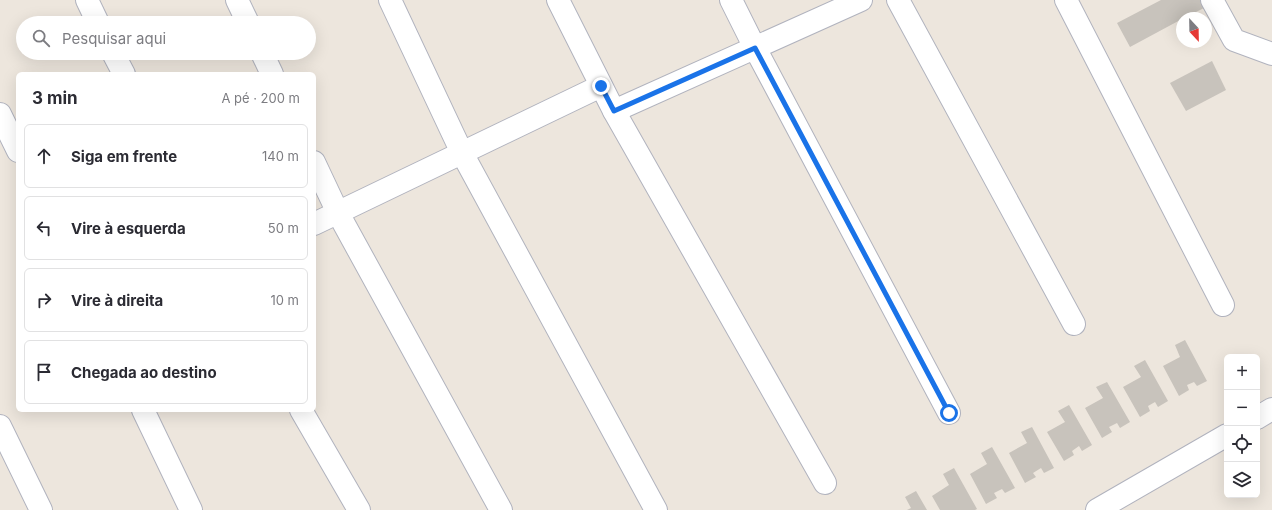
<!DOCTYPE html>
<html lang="pt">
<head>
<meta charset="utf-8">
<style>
  :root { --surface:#fff; --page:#f2f2f3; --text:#2b2b33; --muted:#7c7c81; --line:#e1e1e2 }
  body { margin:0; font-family:Inter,sans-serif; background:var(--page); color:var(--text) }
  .controls { position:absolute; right:12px; bottom:12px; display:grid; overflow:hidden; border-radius:6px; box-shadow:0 4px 16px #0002 }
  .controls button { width:36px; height:36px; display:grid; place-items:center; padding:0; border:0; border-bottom:1px solid var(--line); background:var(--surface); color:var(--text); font:20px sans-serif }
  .compass { position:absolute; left:1176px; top:12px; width:36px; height:36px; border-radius:50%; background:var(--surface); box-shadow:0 4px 16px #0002; rotate:158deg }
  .stop { position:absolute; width:12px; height:12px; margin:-9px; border:3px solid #1a73e8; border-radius:50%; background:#fff }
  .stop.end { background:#1a73e8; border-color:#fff; box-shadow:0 1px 4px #0008 }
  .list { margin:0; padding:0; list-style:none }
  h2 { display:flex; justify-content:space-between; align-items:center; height:52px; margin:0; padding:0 16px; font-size:17px }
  h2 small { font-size:13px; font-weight:400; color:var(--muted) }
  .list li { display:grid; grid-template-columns:26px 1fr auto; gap:12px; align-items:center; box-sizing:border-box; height:64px; margin:0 8px 8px; padding:0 8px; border:1px solid var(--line); border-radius:6px }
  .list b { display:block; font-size:15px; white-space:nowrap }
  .list em { font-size:13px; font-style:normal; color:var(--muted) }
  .icon { flex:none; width:22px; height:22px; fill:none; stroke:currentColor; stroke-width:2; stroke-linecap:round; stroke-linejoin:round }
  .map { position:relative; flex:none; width:1272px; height:510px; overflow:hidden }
  .search { position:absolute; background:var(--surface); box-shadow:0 4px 16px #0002; left:16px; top:16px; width:300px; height:44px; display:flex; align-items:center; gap:10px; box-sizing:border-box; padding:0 14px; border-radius:22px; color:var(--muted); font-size:15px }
  .panel { position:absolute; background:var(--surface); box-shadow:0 4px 16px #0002; left:16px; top:72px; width:300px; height:340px; border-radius:6px }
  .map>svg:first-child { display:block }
  .building { fill:#c8c3bc }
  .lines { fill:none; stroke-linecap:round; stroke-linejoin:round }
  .minor-casing { stroke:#b1b3be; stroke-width:24 }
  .minor { stroke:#fff; stroke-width:22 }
  .route { stroke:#1a73e8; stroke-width:5 }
</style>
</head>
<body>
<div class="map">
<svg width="1272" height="510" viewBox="0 0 1272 510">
  <rect width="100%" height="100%" fill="#ede6dd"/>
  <g class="building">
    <polygon points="1161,0 1202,0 1206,7 1184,18 1182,18 1182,19 1130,47 1117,23"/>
    <polygon points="1212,61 1226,90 1186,111 1170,83"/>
    <polygon points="1185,340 1207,381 1197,386 1194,382 1187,385 1189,390 1179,396 1163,366 1180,357 1175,345"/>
    <polygon points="1145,360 1168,401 1158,407 1155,402 1148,406 1150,411 1140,417 1123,387 1141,377 1134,366"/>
    <polygon points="1107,382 1130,422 1120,428 1117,423 1109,427 1112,432 1102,438 1085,408 1103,398 1096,387"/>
    <polygon points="1069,405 1092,445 1082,451 1079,446 1072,451 1074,455 1064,461 1047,432 1065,422 1058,411"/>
    <polygon points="1032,427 1054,468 1044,473 1041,468 1033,473 1036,477 1025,483 1009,453 1027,443 1021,432"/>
    <polygon points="992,447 1015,488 1005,493 1002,489 994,493 997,498 986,504 970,474 987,464 981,453"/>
    <polygon points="954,468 977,509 975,510 940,510 932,496 949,485 943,474"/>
    <polygon points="916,491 927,510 907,510 911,508 905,497"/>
  </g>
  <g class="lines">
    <defs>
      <g id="minor">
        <polyline points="87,0 98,23"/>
        <polyline points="237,0 248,23"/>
        <polyline points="390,0 462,153 656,510"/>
        <polyline points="558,0 614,111 825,483"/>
        <polyline points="731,0 755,48 949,413"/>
        <polyline points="898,0 1074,324"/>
        <polyline points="1066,0 1223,305"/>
        <polyline points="1212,0 1234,40 1272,54"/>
        <polyline points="113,53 124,74"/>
        <polyline points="262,53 272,74"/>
        <polyline points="614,111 861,0"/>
        <polyline points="0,114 18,151"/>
        <polyline points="314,162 338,213 501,510"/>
        <polyline points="314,224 601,86"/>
        <polyline points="143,410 191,510"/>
        <polyline points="301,410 359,510"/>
        <polyline points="1257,418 1272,409"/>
        <polyline points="0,426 41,510"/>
        <polyline points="1097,510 1227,435"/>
      </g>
    </defs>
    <use href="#minor" class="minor-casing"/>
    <use href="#minor" class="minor"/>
  </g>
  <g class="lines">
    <polyline class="route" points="601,86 614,111 755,48 949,413"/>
  </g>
</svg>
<div class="controls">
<button>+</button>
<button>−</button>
<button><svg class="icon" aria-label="locate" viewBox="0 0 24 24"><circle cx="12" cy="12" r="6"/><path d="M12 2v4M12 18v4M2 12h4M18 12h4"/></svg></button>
<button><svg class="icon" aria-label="layers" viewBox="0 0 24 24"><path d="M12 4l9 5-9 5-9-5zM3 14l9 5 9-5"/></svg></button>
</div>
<svg class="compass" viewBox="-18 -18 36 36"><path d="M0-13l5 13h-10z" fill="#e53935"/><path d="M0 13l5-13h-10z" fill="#7c7c81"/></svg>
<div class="stop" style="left:949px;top:413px"></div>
<div class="stop end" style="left:601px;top:86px"></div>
<div class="search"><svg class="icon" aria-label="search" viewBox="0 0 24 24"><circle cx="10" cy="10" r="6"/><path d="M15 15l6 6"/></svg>Pesquisar aqui</div>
<section class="panel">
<h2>3 min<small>A pé · 200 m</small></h2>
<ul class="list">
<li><svg class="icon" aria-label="ahead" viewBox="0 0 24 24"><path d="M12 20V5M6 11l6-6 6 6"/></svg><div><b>Siga em frente</b></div><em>140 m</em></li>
<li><svg class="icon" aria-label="left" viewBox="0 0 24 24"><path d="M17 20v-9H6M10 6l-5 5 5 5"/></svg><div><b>Vire à esquerda</b></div><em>50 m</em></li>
<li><svg class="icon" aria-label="right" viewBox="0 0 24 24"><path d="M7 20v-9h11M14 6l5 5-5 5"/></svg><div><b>Vire à direita</b></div><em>10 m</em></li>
<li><svg class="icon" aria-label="arrive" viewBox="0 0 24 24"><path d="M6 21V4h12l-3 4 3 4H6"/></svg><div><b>Chegada ao destino</b></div></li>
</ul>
</section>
</div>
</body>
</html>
